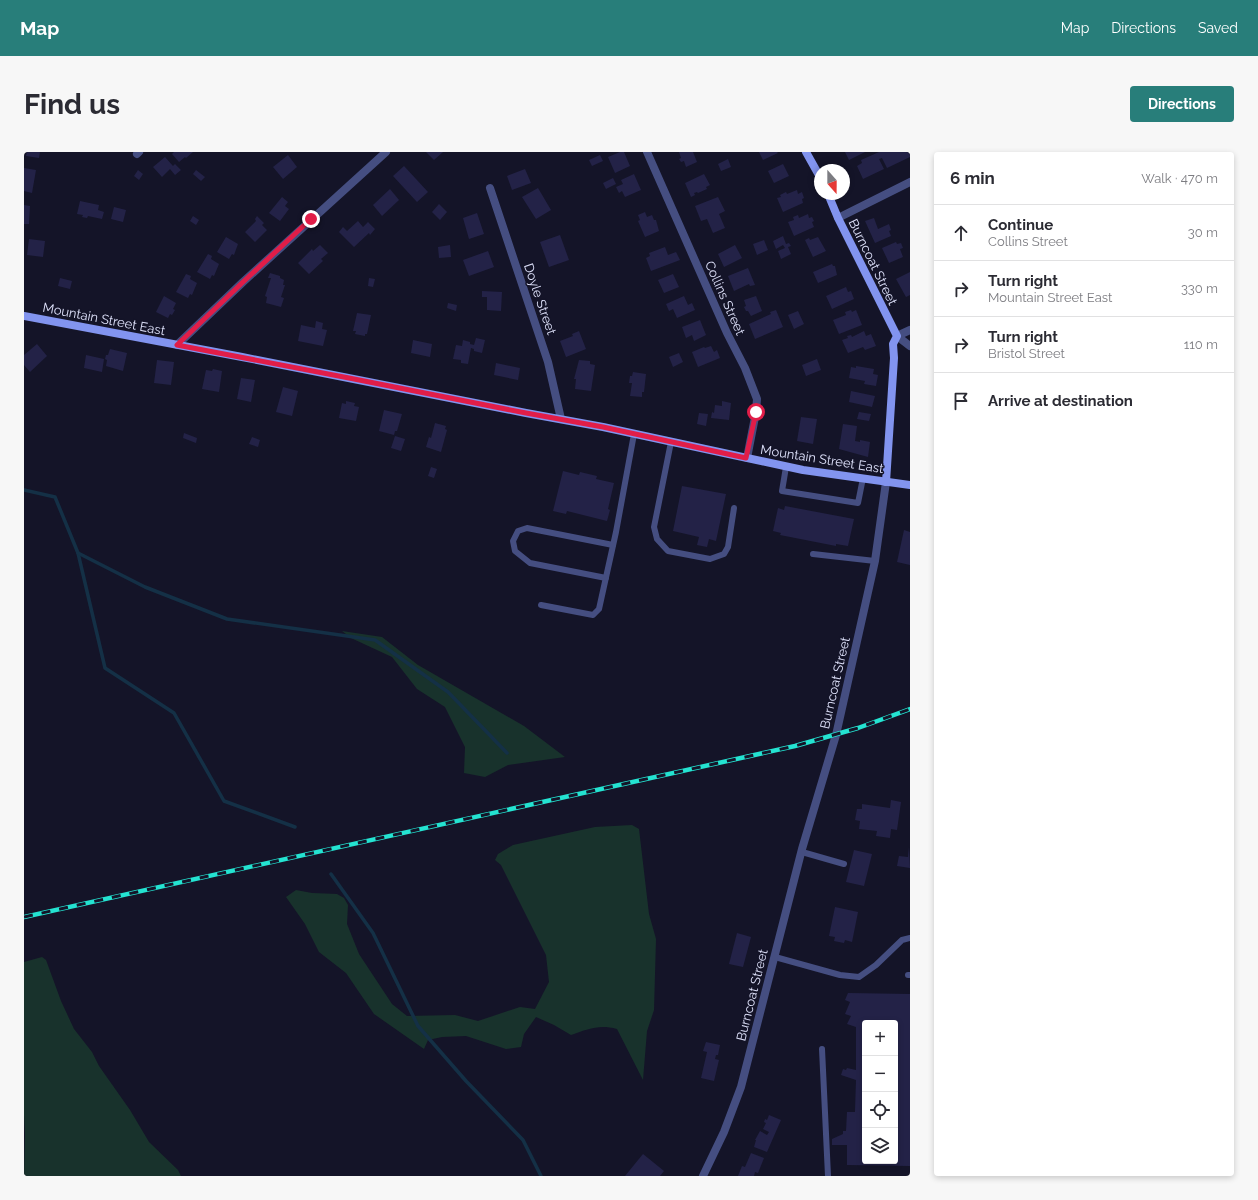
<!DOCTYPE html>
<html lang="en">
<head>
<meta charset="utf-8">
<style>
  :root { --surface:#fff; --page:#f7f7f7; --text:#2b2b33; --muted:#7c7c81; --line:#e1e1e2; --accent:#287e7a }
  body { margin:0; font-family:Raleway,sans-serif; background:var(--page); color:var(--text) }
  .controls { position:absolute; right:12px; bottom:12px; display:grid; overflow:hidden; border-radius:4px; box-shadow:0 2px 6px #0003 }
  .controls button { width:36px; height:36px; display:grid; place-items:center; padding:0; border:0; border-bottom:1px solid var(--line); background:var(--surface); color:var(--text); font:20px sans-serif }
  .compass { position:absolute; left:790px; top:12px; width:36px; height:36px; border-radius:50%; background:var(--surface); box-shadow:0 2px 6px #0003; rotate:159deg }
  .stop { position:absolute; width:12px; height:12px; margin:-9px; border:3px solid #e11d48; border-radius:50%; background:#fff }
  .stop.end { background:#e11d48; border-color:#fff; box-shadow:0 1px 4px #0008 }
  .list { margin:0; padding:0; list-style:none }
  h2 { display:flex; justify-content:space-between; align-items:center; height:52px; margin:0; padding:0 16px; font-size:17px }
  h2 small { font-size:13px; font-weight:400; color:var(--muted) }
  .list li { display:grid; grid-template-columns:26px 1fr auto; gap:12px; align-items:center; box-sizing:border-box; height:56px; padding:0 16px; border-top:1px solid var(--line) }
  .list b { display:block; font-size:15px; white-space:nowrap }
  .list p { margin:0; font-size:13px; white-space:nowrap; color:var(--muted) }
  .list em { font-size:13px; font-style:normal; color:var(--muted) }
  .icon { flex:none; width:22px; height:22px; fill:none; stroke:currentColor; stroke-width:2; stroke-linecap:round; stroke-linejoin:round }
  .map { position:relative; flex:none; width:886px; height:1024px; overflow:hidden; border-radius:4px }
  header { display:flex; align-items:center; gap:24px; box-sizing:border-box; height:56px; padding:0 20px; background:var(--accent); color:#fff }
  header strong { font-size:19px }
  nav { display:flex; gap:22px; margin-inline-start:auto; font-size:14px }
  .intro { display:flex; align-items:center; justify-content:space-between; box-sizing:border-box; height:96px; padding:0 24px }
  h1 { margin:0; font-size:28px }
  .button { padding:10px 18px; border-radius:4px; background:var(--accent); color:#fff; font-size:14px; font-weight:700 }
  main { display:flex; gap:24px; padding:0 24px }
  aside { flex:1; background:var(--surface); border-radius:4px; box-shadow:0 2px 6px #0003 }
  .map>svg:first-child { display:block }
  .green { fill:#18322c }
  .lines { fill:none; stroke-linecap:round; stroke-linejoin:round }
  .stream { stroke:#143046; stroke-width:3.5 }
  .building { fill:#232247; fill-rule:evenodd }
  .service { stroke:#454e81; stroke-width:6 }
  .minor { stroke:#454e81; stroke-width:8 }
  .tertiary { stroke:#454e81; stroke-width:8 }
  .secondary { stroke:#8294ef; stroke-width:8 }
  .rail-casing { stroke:#24e3d1; stroke-width:4.5 }
  .rail { stroke:#141428; stroke-width:3; stroke-dasharray:9; stroke-linecap:butt }
  .route { stroke:#e11d48; stroke-width:5 }
  .labels { text-anchor:middle; dominant-baseline:central; stroke-width:3; stroke-linejoin:round; paint-order:stroke }
  .street-label { font-size:13px; fill:#dfe2fb; stroke:#141428 }
</style>
</head>
<body>
<header>
<strong>Map</strong>
<nav><a>Map</a><a>Directions</a><a>Saved</a></nav>
</header>
<div class="intro"><h1>Find us</h1><a class="button">Directions</a></div>
<main>
<div class="map">
<svg width="886" height="1024" viewBox="0 0 886 1024">
  <rect width="100%" height="100%" fill="#141428"/>
  <g class="green">
    <polygon points="318,479 358,485 394,513 500,574 541,605 484,613 461,625 440,621 441,595 421,555 393,537 368,505 327,486"/>
    <path d="M608,673L615,677L625,762L632,787L630,858L623,879L619,928L593,877C575,872 564,877 547,883L530,873L512,865L500,882L497,895L482,897L442,884L418,885L404,888L400,897L350,862L322,821L295,800L281,772L262,745L272,738L288,741L313,742L320,746L324,753L323,772L335,802L368,852L383,864L431,863L454,869L496,855L511,857L525,830L522,803L477,713L471,708L474,702L489,693L571,675Z"/>
    <polygon points="18,805 22,808 37,849 50,877 68,900 75,914 106,958 125,990 154,1018 157,1024 0,1024 1,982 0,963 0,810"/>
  </g>
  <g class="lines">
    <g class="stream">
      <polyline points="0,338 31,345 54,401 81,516 150,561 200,649 271,675"/>
      <polyline points="54,401 121,435 203,467 351,488 424,540 483,601"/>
      <polyline points="307,722 349,781 394,874 442,929 499,988 517,1024"/>
    </g>
  </g>
  <g class="building">
    <polygon points="3,0 16,0 15,6 2,4"/>
    <polygon points="150,0 169,0 162,6 161,5 155,10 148,2"/>
    <polygon points="402,0 419,0 410,8"/>
    <polygon points="596,0 600,0 606,14 591,21 584,5"/>
    <polygon points="655,0 669,0 673,10 662,15 660,9 657,10 655,7 657,6"/>
    <polygon points="735,0 753,0 754,1 739,8"/>
    <polygon points="821,0 841,0 825,8"/>
    <polygon points="855,0 886,0 886,5 863,16 858,6 855,7 860,17 839,27 833,14 838,11 837,8"/>
    <polygon points="264,3 273,15 259,27 249,15"/>
    <polygon points="576,3 579,9 568,14 565,8"/>
    <polygon points="141,5 149,14 151,12 157,18 151,23 146,17 138,25 129,15"/>
    <polygon points="704,7 707,15 697,19 694,12"/>
    <polygon points="759,12 765,24 750,31 744,19"/>
    <polygon points="380,14 404,40 393,50 369,24"/>
    <polygon points="0,16 12,18 8,41 0,39"/>
    <polygon points="501,17 507,31 488,38 483,24"/>
    <polygon points="114,18 119,22 115,28 110,24"/>
    <polygon points="172,18 181,25 177,29 169,22"/>
    <polygon points="610,22 617,38 601,45 598,39 595,41 592,35 599,32 597,28"/>
    <polygon points="680,22 686,33 682,35 683,37 674,41 673,40 670,41 671,43 667,45 661,31"/>
    <polygon points="589,26 592,32 582,37 579,31"/>
    <polygon points="514,36 527,58 512,67 498,45"/>
    <polygon points="366,37 375,48 358,64 349,53"/>
    <polygon points="773,38 774,42 778,40 780,46 778,47 779,51 759,60 753,46 757,45 756,43 762,40 763,42"/>
    <polygon points="258,45 264,50 261,54 265,57 256,69 245,61"/>
    <polygon points="694,45 701,59 695,62 701,76 689,81 683,67 677,69 671,54"/>
    <polygon points="56,49 75,53 74,58 80,60 78,67 64,64 63,66 58,65 59,63 53,62"/>
    <polygon points="415,52 423,60 416,68 408,60"/>
    <polygon points="0,53 6,54 5,72 0,72"/>
    <polygon points="90,55 102,58 99,70 87,67"/>
    <polygon points="621,60 623,65 628,63 630,68 632,68 635,79 621,85 614,69 616,68 614,63"/>
    <polygon points="453,61 460,82 445,87 439,66"/>
    <polygon points="784,62 785,66 788,65 790,69 788,70 790,75 770,84 764,70 770,68 769,65 774,63 775,66"/>
    <polygon points="169,64 175,68 172,73 166,69"/>
    <polygon points="233,64 240,71 238,73 243,78 231,90 221,80 232,69 231,67"/>
    <polygon points="850,66 854,77 865,72 867,78 865,79 867,84 851,91 841,69"/>
    <polygon points="334,69 339,75 344,70 351,77 346,83 345,81 330,95 315,80 319,75 323,79"/>
    <polygon points="536,83 545,108 525,115 516,90"/>
    <polygon points="759,84 762,92 765,91 767,94 764,95 767,102 757,107 754,99 761,96 759,93 752,97 749,89"/>
    <polygon points="202,85 214,92 210,103 208,102 205,107 193,100"/>
    <polygon points="794,85 802,99 789,105 781,88 785,86 786,88"/>
    <polygon points="5,87 21,89 19,105 3,103"/>
    <polygon points="740,88 744,98 733,103 729,92"/>
    <polygon points="872,90 873,92 877,91 879,96 876,97 879,105 865,111 858,96"/>
    <polygon points="296,93 304,101 297,107 299,109 285,122 274,111 288,97 289,99"/>
    <polygon points="426,93 427,105 415,106 414,95"/>
    <polygon points="711,93 718,106 700,115 694,102"/>
    <polygon points="641,95 644,103 652,100 656,108 627,119 622,106 626,104 625,101"/>
    <polygon points="464,99 470,115 445,124 439,108"/>
    <polygon points="184,102 188,104 187,107 195,112 190,124 188,123 186,127 173,120"/>
    <polygon points="808,112 809,114 811,114 813,123 794,131 789,120"/>
    <polygon points="724,116 731,133 726,134 725,132 710,139 704,124"/>
    <polygon points="886,120 886,143 882,145 872,127"/>
    <polygon points="246,121 256,124 256,126 260,128 259,133 261,133 257,145 260,146 257,155 242,151 243,145 241,144 247,126 244,126"/>
    <polygon points="162,122 167,124 166,127 173,131 168,143 166,142 164,146 152,140"/>
    <polygon points="649,122 655,135 640,141 634,128"/>
    <polygon points="36,126 48,129 46,137 34,134"/>
    <polygon points="345,126 351,127 349,135 344,134"/>
    <polygon points="822,135 824,140 827,139 830,147 808,157 802,144"/>
    <polygon points="458,139 478,140 477,159 463,158 463,145 458,145"/>
    <polygon points="140,144 152,151 149,157 151,158 148,163 146,162 144,166 132,160"/>
    <polygon points="660,144 664,153 668,151 671,158 653,166 649,157 645,159 642,152"/>
    <polygon points="732,144 738,159 727,164 724,159 722,159 720,155 722,154 720,148"/>
    <polygon points="424,151 433,153 432,159 423,156"/>
    <polygon points="752,158 759,175 731,187 725,172 747,162 746,160"/>
    <polygon points="827,158 828,160 832,158 838,173 815,182 809,168 822,163 821,160"/>
    <polygon points="774,159 780,172 770,177 764,163"/>
    <polygon points="333,161 347,163 343,182 341,182 341,184 331,182 332,179 329,179"/>
    <polygon points="676,168 682,183 670,189 668,183 662,186 658,175"/>
    <polygon points="292,169 299,171 298,177 303,178 299,194 274,189 277,173 291,176"/>
    <polygon points="555,179 562,197 542,205 536,189 549,184 548,182"/>
    <polygon points="840,179 842,184 847,182 852,194 841,198 839,195 824,201 818,188 824,186 823,184 827,183 828,185"/>
    <polygon points="452,186 461,188 458,201 450,199 450,197 447,196 444,212 437,211 437,208 429,207 432,193 438,194 439,188 446,190 446,192 450,193"/>
    <polygon points="389,188 408,192 406,205 387,201"/>
    <polygon points="13,192 23,204 6,220 0,213 0,203"/>
    <polygon points="687,194 690,200 693,198 696,206 674,215 668,200 680,195 681,196"/>
    <polygon points="86,197 103,201 99,219 82,214 83,208 81,207 82,203 84,203"/>
    <polygon points="655,201 659,210 649,215 645,205"/>
    <polygon points="62,203 80,207 78,220 60,216"/>
    <polygon points="793,207 797,218 782,224 778,213"/>
    <polygon points="133,208 150,210 147,233 130,231"/>
    <polygon points="555,208 566,209 566,212 571,213 567,239 551,237 552,227 550,227"/>
    <polygon points="472,211 496,216 494,228 470,223"/>
    <polygon points="832,214 850,217 849,222 854,223 852,234 840,232 841,229 825,226 827,215 832,216"/>
    <polygon points="189,217 198,219 195,240 178,237 182,218 188,219"/>
    <polygon points="609,220 622,222 620,240 618,240 618,245 606,244 608,231 605,231 606,224 608,224"/>
    <polygon points="217,226 231,228 227,250 213,247"/>
    <polygon points="259,235 274,239 268,264 252,260"/>
    <polygon points="827,239 851,244 848,255 825,250"/>
    <polygon points="322,249 331,251 330,254 335,255 332,269 315,266 318,251 322,252"/>
    <polygon points="698,249 707,251 705,268 687,266 688,260 690,261 691,253 698,254"/>
    <polygon points="360,258 378,262 373,279 371,279 370,283 355,279"/>
    <polygon points="835,260 847,262 845,269 833,267"/>
    <polygon points="675,261 684,262 682,274 673,272"/>
    <polygon points="777,265 793,267 789,292 773,289"/>
    <polygon points="411,271 422,274 421,277 423,278 417,300 402,295 405,285 407,286"/>
    <polygon points="819,272 833,274 831,289 836,290 836,288 846,290 844,305 815,297"/>
    <polygon points="160,281 173,286 172,291 159,286"/>
    <polygon points="371,284 381,287 377,299 367,296"/>
    <polygon points="228,285 236,288 234,295 225,292"/>
    <polygon points="407,315 413,317 410,326 404,324"/>
    <polygon points="539,319 555,323 556,320 573,324 572,327 590,331 584,357 586,358 583,369 543,359 542,362 529,359"/>
    <polygon points="658,334 702,342 692,389 685,387 683,395 673,393 675,385 649,379"/>
    <polygon points="761,354 830,367 824,394 812,392 812,394 756,383 757,381 749,379 754,356 760,358"/>
    <polygon points="880,378 886,380 886,413 873,410"/>
    <polygon points="867,648 877,650 873,678 867,677 866,686 852,684 853,679 835,677 836,669 831,668 833,657 838,657 838,652 866,656"/>
    <polygon points="885,695 886,716 873,714 875,704 884,705"/>
    <polygon points="830,698 848,702 840,734 822,730"/>
    <polygon points="811,755 834,760 828,790 821,788 820,791 810,789 811,785 805,784"/>
    <polygon points="713,781 727,785 719,815 705,812"/>
    <path d="M824,841L886,842V1014L823,1013V993H808V987L819,982V979H822L823,960H831L832,928L817,923L819,917L822,918L823,916L832,918V875L823,872L827,864L821,862L826,850L821,848ZM841,871H871V1009H841Z"/>
    <polygon points="682,890 696,893 694,903 692,903 691,907 695,908 690,929 677,926 683,900 679,899"/>
    <polygon points="745,963 757,968 743,1000 730,995 732,988 731,988 736,979 743,983 745,980 739,977 742,971 740,970 741,967 743,968"/>
    <polygon points="727,1001 740,1006 734,1021 731,1020 730,1024 714,1024 718,1014 721,1015"/>
    <polygon points="619,1002 640,1019 636,1024 601,1024"/>
  </g>
  <g class="lines">
    <g class="service">
      <polyline points="647,290 630,375 633,387 644,399 686,407 700,402 704,395 710,356"/>
      <polyline points="762,315 758,339 834,351 839,326"/>
      <polyline points="789,402 851,409"/>
      <polyline points="582,426 506,411 491,399 489,389 494,379 503,376 589,393"/>
      <polyline points="517,453 569,463 575,457 592,380 610,282"/>
      <polyline points="778,700 820,712"/>
      <polyline points="751,805 816,823 835,825 852,813 878,788 886,786"/>
      <polyline points="884,823 886,823"/>
      <polyline points="798,897 804,1024"/>
    </g>
    <g class="minor">
      <polyline points="623,0 703,181 721,216 733,247 732,260 723,306"/>
      <polyline points="113,2 115,0"/>
      <polyline points="466,36 524,210 537,267"/>
      <polyline points="814,66 886,30"/>
      <polyline points="886,178 873,184 886,194"/>
      <polyline points="153,193 219,130 362,0"/>
    </g>
    <polyline class="tertiary" points="679,1024 700,980 717,935 778,697 812,583 851,409 862,330"/>
    <g class="secondary">
      <polyline points="782,0 796,25"/>
      <polyline points="804,42 814,66 873,184 869,192 870,206 862,330"/>
      <polyline points="0,164 218,205 502,261 579,275 779,318 886,333"/>
    </g>
    <defs>
      <polyline id="rail" points="0,765 771,594 834,576 886,557"/>
    </defs>
    <use href="#rail" class="rail-casing"/>
    <use href="#rail" class="rail"/>
  </g>
  <g class="lines">
    <polyline class="route" points="287,67 219,130 153,193 325,226 502,261 579,275 722,306 732,260"/>
  </g>
  <g class="labels">
    <g class="street-label">
      <text transform="translate(849 110) rotate(64)">Burncoat Street</text>
      <text transform="translate(701 146) rotate(66)">Collins Street</text>
      <text transform="translate(516 147) rotate(71)">Doyle Street</text>
      <text transform="translate(80 167) rotate(11)">Mountain Street East</text>
      <text transform="translate(798 307) rotate(9)">Mountain Street East</text>
      <text transform="translate(811 531) rotate(-77)">Burncoat Street</text>
      <text transform="translate(728 843) rotate(-76)">Burncoat Street</text>
    </g>
  </g>
</svg>
<div class="controls">
<button>+</button>
<button>−</button>
<button><svg class="icon" aria-label="locate" viewBox="0 0 24 24"><circle cx="12" cy="12" r="6"/><path d="M12 2v4M12 18v4M2 12h4M18 12h4"/></svg></button>
<button><svg class="icon" aria-label="layers" viewBox="0 0 24 24"><path d="M12 4l9 5-9 5-9-5zM3 14l9 5 9-5"/></svg></button>
</div>
<svg class="compass" viewBox="-18 -18 36 36"><path d="M0-13l5 13h-10z" fill="#e53935"/><path d="M0 13l5-13h-10z" fill="#7c7c81"/></svg>
<div class="stop" style="left:732px;top:260px"></div>
<div class="stop end" style="left:287px;top:67px"></div>
</div>
<aside>
<h2>6 min<small>Walk · 470 m</small></h2>
<ul class="list">
<li><svg class="icon" aria-label="ahead" viewBox="0 0 24 24"><path d="M12 20V5M6 11l6-6 6 6"/></svg><div><b>Continue</b><p>Collins Street</p></div><em>30 m</em></li>
<li><svg class="icon" aria-label="right" viewBox="0 0 24 24"><path d="M7 20v-9h11M14 6l5 5-5 5"/></svg><div><b>Turn right</b><p>Mountain Street East</p></div><em>330 m</em></li>
<li><svg class="icon" aria-label="right" viewBox="0 0 24 24"><path d="M7 20v-9h11M14 6l5 5-5 5"/></svg><div><b>Turn right</b><p>Bristol Street</p></div><em>110 m</em></li>
<li><svg class="icon" aria-label="arrive" viewBox="0 0 24 24"><path d="M6 21V4h12l-3 4 3 4H6"/></svg><div><b>Arrive at destination</b></div></li>
</ul>
</aside>
</main>
</body>
</html>
